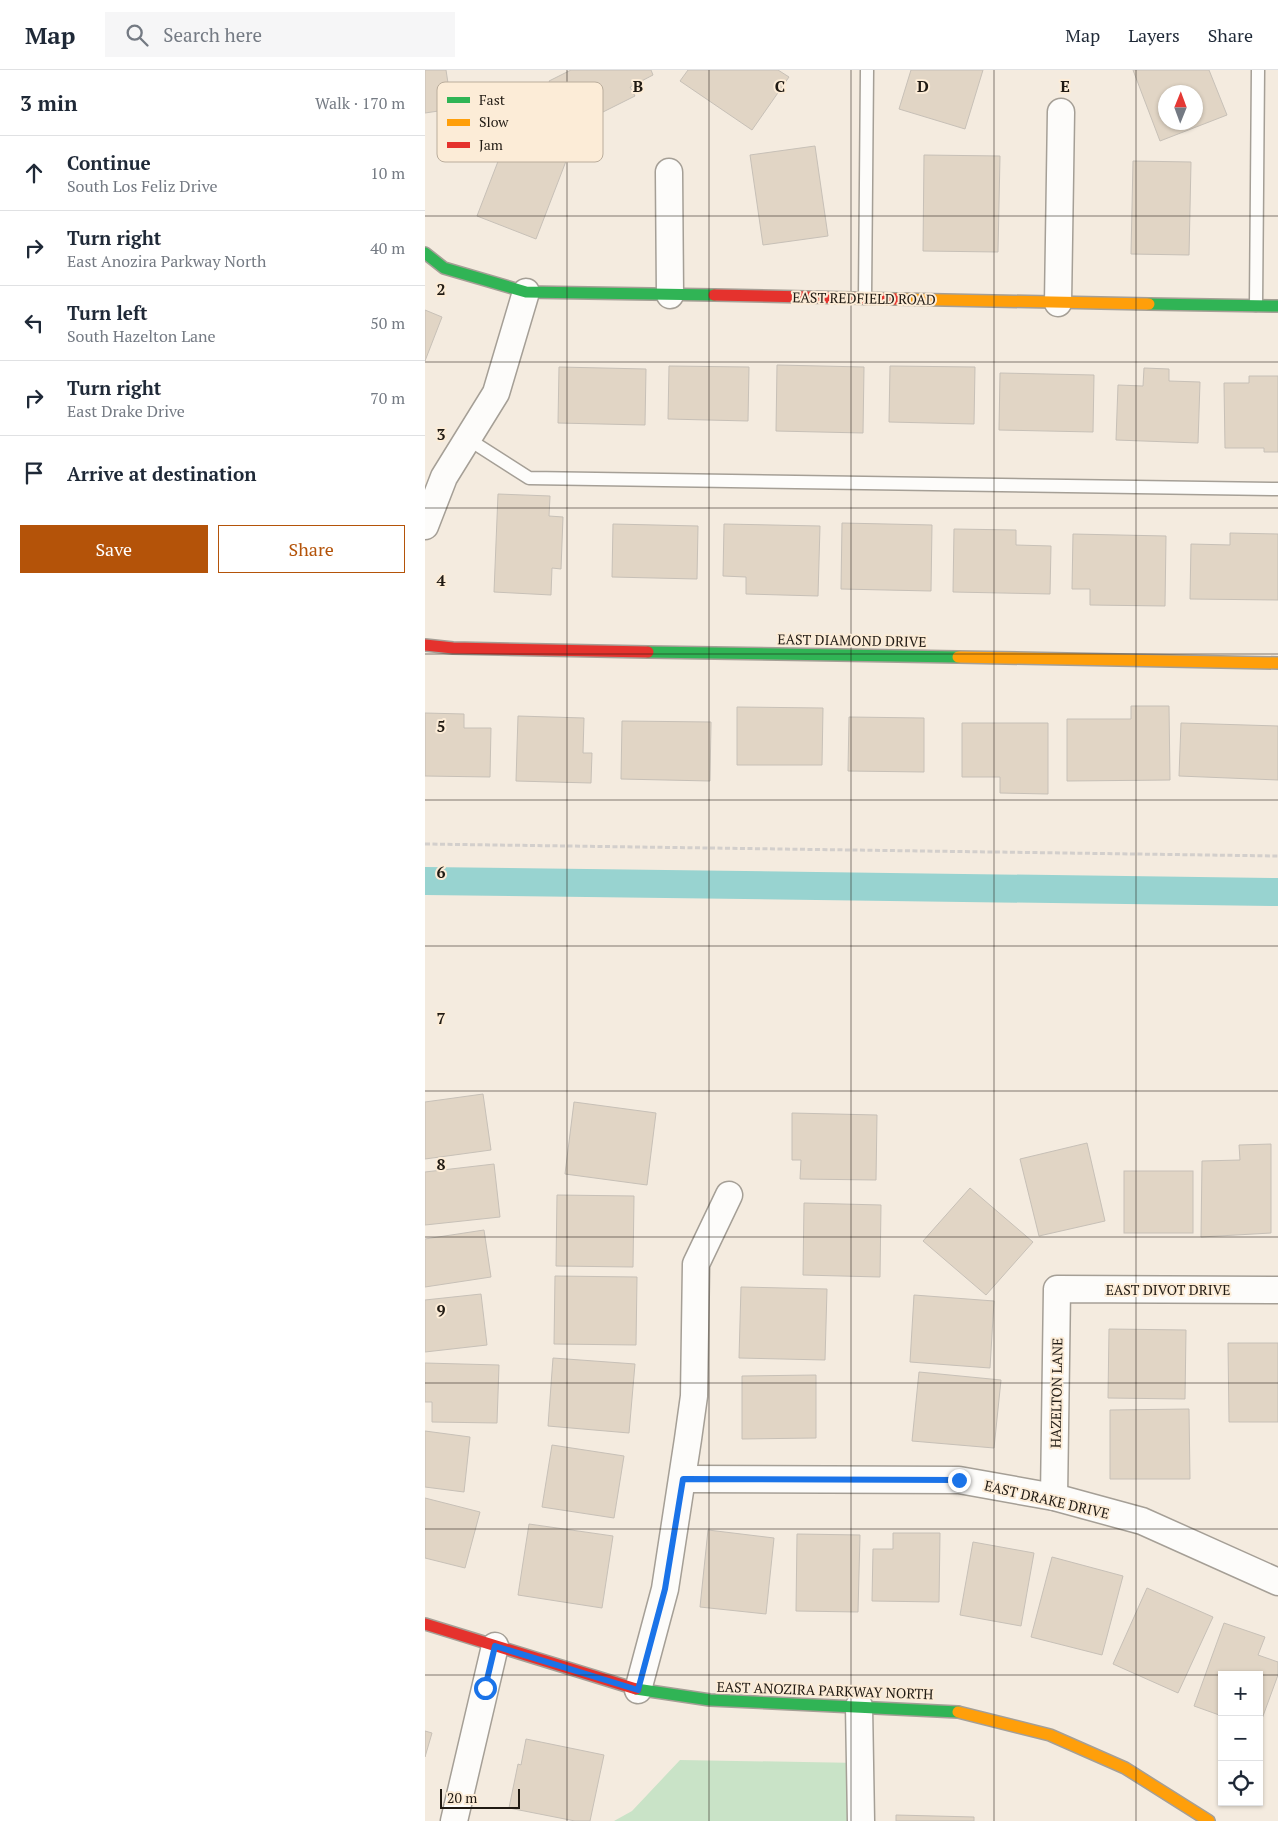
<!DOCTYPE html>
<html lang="en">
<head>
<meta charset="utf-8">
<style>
  :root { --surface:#fff; --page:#f6f6f7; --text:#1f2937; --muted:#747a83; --line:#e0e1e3; --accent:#b45309 }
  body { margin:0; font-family:"PT Serif",serif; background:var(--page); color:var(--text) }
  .controls { position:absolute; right:15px; bottom:15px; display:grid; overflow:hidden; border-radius:0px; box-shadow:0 1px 4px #0004 }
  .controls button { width:45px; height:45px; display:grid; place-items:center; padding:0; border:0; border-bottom:1px solid var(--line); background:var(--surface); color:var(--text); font:25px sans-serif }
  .compass { position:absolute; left:733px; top:15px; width:45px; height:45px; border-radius:50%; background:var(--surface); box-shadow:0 1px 4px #0004; rotate:1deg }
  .scale { position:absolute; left:15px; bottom:12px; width:80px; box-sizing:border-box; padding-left:5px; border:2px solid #201a13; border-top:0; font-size:14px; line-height:18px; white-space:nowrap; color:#201a13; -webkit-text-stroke:4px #fcecd7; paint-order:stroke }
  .stop { position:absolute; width:15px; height:15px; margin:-11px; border:4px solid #1a73e8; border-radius:50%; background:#fff }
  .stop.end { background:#1a73e8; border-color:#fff; box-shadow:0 1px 5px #0008 }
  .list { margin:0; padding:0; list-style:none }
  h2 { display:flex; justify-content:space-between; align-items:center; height:65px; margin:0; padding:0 20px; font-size:21px }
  h2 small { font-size:16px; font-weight:400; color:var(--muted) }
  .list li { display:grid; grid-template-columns:32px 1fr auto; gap:15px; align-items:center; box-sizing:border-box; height:75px; padding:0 20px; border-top:1px solid var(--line) }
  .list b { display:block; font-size:19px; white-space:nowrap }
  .list p { margin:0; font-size:16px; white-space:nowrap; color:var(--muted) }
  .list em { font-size:16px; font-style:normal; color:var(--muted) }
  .actions { display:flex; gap:10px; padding:15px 20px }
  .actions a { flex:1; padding:11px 0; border:1px solid var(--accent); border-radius:0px; text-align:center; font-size:18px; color:var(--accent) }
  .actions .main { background:var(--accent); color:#fff }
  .icon { flex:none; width:28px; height:28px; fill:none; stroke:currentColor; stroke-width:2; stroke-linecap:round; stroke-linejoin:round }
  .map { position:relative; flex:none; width:853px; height:1751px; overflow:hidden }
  header { display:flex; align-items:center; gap:30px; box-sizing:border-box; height:70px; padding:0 25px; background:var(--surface); border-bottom:1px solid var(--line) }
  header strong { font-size:24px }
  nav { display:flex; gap:28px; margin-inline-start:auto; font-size:18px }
  .search { width:350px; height:45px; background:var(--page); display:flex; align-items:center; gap:12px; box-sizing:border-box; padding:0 18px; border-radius:0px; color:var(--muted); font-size:19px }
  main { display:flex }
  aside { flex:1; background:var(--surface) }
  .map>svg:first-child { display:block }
  .green { fill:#c9e3c7 }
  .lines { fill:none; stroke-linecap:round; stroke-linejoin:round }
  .canal { stroke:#98d3d0; stroke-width:28 }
  .building { fill:#e1d5c5; stroke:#c7c0b7; fill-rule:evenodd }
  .lane-casing { stroke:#a59f96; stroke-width:15 }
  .street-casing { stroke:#a59f96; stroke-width:29 }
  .fast-casing { stroke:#a59f96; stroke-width:14 }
  .slow-casing { stroke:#a59f96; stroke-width:14 }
  .jam-casing { stroke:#a59f96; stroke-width:14 }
  .path { stroke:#d3cfcc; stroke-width:3; stroke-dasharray:5 2.5; stroke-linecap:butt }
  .lane { stroke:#fdfcfa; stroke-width:12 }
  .street { stroke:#fdfcfa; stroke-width:26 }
  .fast { stroke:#30b455; stroke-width:11 }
  .slow { stroke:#ff9f0a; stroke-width:11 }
  .jam { stroke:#e5322d; stroke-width:11 }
  .route { stroke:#1a73e8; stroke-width:6 }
  .grid { fill:none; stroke:#201a13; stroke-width:1; stroke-opacity:0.55 }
  .labels { text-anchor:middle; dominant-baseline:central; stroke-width:4; stroke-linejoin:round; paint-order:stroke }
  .street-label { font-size:14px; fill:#201a13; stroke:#fcecd7 }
  .key { fill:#fcecd7; stroke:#baad9c; stroke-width:1 }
  .key-label { font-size:14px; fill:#201a13 }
  .grid-label { font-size:16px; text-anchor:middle; font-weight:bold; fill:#201a13; stroke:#fcecd7; stroke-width:4; stroke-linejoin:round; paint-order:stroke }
</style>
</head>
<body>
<header>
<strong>Map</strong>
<div class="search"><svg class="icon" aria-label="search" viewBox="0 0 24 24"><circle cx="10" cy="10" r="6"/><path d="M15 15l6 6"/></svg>Search here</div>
<nav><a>Map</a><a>Layers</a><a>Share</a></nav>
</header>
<main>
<aside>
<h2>3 min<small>Walk · 170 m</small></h2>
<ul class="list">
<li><svg class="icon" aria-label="ahead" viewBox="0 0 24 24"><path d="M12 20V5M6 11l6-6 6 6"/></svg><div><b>Continue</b><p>South Los Feliz Drive</p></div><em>10 m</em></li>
<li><svg class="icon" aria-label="right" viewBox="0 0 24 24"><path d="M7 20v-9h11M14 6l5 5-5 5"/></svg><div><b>Turn right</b><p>East Anozira Parkway North</p></div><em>40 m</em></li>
<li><svg class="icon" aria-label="left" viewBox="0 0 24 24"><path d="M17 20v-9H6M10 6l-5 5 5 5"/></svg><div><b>Turn left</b><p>South Hazelton Lane</p></div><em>50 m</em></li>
<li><svg class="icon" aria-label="right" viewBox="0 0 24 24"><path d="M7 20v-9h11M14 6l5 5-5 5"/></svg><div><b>Turn right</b><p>East Drake Drive</p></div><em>70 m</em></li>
<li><svg class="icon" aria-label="arrive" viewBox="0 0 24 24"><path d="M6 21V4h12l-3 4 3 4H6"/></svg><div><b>Arrive at destination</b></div></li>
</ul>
<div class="actions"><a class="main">Save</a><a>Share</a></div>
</aside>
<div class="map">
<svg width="853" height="1751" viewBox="0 0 853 1751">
  <rect width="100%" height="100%" fill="#f4ebdf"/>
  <polygon class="green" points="255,1690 435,1693 436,1751 189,1751 207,1741"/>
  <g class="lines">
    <polyline class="canal" points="0,811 853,822"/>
  </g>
  <g class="building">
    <polygon points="0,0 21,0 27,39 0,43"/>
    <polygon points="146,0 226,0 228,5 205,17 210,26 148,57 124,11"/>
    <polygon points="263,0 353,0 364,7 327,60 255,11"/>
    <polygon points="486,0 558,0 540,59 474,39"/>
    <path d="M708,0H784L802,45L735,71ZM740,22H770V52H740Z"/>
    <polygon points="104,56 148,73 111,169 52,146 82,68 97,73"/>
    <polygon points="390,76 403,166 338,175 325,85"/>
    <polygon points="499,85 575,86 573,182 498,181"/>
    <polygon points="708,91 766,92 764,185 706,184"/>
    <polygon points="0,240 17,247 0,291"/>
    <polygon points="352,295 439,297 438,363 351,361"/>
    <polygon points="244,296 324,297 323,351 243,349"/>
    <polygon points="465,296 550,297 549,354 464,352"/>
    <polygon points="134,297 221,299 220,355 133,353"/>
    <polygon points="719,298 744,299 744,311 775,312 773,373 691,370 693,315 718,316"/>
    <polygon points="575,303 669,305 668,362 574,360"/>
    <polygon points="824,306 853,306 853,382 839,382 839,378 800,378 799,313 824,313"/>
    <polygon points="73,424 125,426 124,446 138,447 136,499 127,498 126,525 69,522"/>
    <polygon points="417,453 507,455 506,521 416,519"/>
    <polygon points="188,454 273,456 272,509 187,507"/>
    <polygon points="299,454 395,456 393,526 321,524 321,507 298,506"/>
    <polygon points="529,459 591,460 591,475 626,476 625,524 528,522"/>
    <polygon points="805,463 853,464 853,530 765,529 766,474 805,475"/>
    <polygon points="648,464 741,466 740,536 665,535 665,519 647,519"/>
    <polygon points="706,636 744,636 745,710 642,711 642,649 706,649"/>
    <polygon points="312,637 398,638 397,695 312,695"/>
    <polygon points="0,643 39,644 39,658 66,658 65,707 0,706"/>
    <polygon points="93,646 159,648 158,683 167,683 166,713 91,711"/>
    <polygon points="424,647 499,648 499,702 423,701"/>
    <polygon points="197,651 286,652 285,711 196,709"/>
    <polygon points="537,653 623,653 623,724 575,723 575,707 537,707"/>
    <polygon points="756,653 853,656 853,710 754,706"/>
    <polygon points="58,1024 66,1080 0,1089 0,1032"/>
    <polygon points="149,1032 231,1043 222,1115 140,1104"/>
    <polygon points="367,1043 452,1045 451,1110 375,1109 376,1090 367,1090"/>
    <polygon points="662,1073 680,1151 614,1166 595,1089"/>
    <polygon points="846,1074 846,1163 776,1167 777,1091 815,1090 814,1075"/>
    <polygon points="69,1094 75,1147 0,1155 0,1102"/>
    <rect x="699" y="1101" width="69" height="62"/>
    <polygon points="545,1118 608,1172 561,1225 498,1171"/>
    <polygon points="132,1125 209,1126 208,1197 131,1196"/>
    <polygon points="379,1133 456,1135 455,1207 378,1205"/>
    <polygon points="59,1160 66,1207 0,1217 0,1169"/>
    <polygon points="130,1206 212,1207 211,1275 129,1274"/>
    <polygon points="316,1217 402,1219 400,1290 314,1288"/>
    <polygon points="56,1224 62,1275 0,1282 0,1230"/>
    <polygon points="489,1225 569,1231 565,1298 485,1292"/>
    <polygon points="684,1259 761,1260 760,1329 683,1328"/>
    <polygon points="803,1273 853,1273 853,1352 804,1352"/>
    <polygon points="128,1288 210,1294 204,1363 123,1356"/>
    <polygon points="0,1293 74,1295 72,1353 7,1352 7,1332 0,1332"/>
    <polygon points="494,1302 576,1310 569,1378 487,1371"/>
    <polygon points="391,1305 391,1368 317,1369 317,1306"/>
    <polygon points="764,1339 765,1409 685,1409 685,1340"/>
    <polygon points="0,1361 45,1367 39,1422 0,1417"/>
    <polygon points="127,1375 199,1386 189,1448 117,1437"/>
    <polygon points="0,1428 55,1442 40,1498 0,1488"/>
    <polygon points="104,1454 188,1466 177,1538 93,1525"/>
    <polygon points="283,1460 349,1468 341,1544 275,1537"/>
    <polygon points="468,1463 515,1463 514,1532 447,1531 448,1479 468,1479"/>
    <polygon points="372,1464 435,1465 433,1542 371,1541"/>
    <polygon points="548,1472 609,1483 596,1556 535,1545"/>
    <polygon points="627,1487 698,1506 677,1585 606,1567"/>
    <polygon points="722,1518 788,1547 753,1623 688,1594"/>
    <polygon points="799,1553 840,1567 833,1585 853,1592 853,1605 834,1657 834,1605 797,1605 797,1646 769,1636"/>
    <polygon points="0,1661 7,1663 0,1687"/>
    <polygon points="101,1669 179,1685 165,1751 150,1751 84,1738 93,1694 96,1695"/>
    <polygon points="471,1745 549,1747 549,1751 471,1751"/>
  </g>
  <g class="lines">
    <defs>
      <g id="lane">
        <polyline points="440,228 442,0"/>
        <polyline points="831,235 833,0"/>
        <polyline points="43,369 104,408 853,419"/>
      </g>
      <g id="street">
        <polyline points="244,102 245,225"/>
        <polyline points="633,233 636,42"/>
        <polyline points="0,456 19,407 71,323 101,222"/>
        <polyline points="258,1409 534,1410 629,1427 717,1451 853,1512"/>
        <polyline points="629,1427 632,1219 853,1220"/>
        <polyline points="213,1620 240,1519 263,1369 269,1326 271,1194 304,1125"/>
        <polyline points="434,1636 436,1751"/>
        <polyline points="29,1751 70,1576"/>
      </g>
      <g id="fast">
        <polyline points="0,183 19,198 101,222 289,225"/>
        <polyline points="724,234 853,236"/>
        <polyline points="223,582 533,587"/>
        <polyline points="211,1619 285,1630 533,1642"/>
      </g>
      <g id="slow">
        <polyline points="471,229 724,234"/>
        <polyline points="533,587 853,593"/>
        <polyline points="533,1642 625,1665 700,1698 784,1751"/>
      </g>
      <g id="jam">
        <polyline points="289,225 471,229"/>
        <polyline points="0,575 28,578 223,582"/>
        <polyline points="0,1554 211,1619"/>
      </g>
    </defs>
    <use href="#lane" class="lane-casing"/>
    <use href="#street" class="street-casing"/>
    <use href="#fast" class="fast-casing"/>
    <use href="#slow" class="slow-casing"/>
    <use href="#jam" class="jam-casing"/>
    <polyline class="path" points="0,774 853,786"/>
    <use href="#lane" class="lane"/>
    <use href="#street" class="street"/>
    <use href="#fast" class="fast"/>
    <use href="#slow" class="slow"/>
    <use href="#jam" class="jam"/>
  </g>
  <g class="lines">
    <polyline class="route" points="60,1618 70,1576 213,1620 240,1519 258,1409 534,1410"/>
  </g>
  <path class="grid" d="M142,0V1751M284,0V1751M426,0V1751M569,0V1751M711,0V1751M0,146H853M0,292H853M0,438H853M0,584H853M0,730H853M0,876H853M0,1021H853M0,1167H853M0,1313H853M0,1459H853M0,1605H797M834,1605H853"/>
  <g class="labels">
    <g class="street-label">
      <text transform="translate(439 228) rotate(1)">EAST REDFIELD ROAD</text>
      <text transform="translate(427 570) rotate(1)">EAST DIAMOND DRIVE</text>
      <text x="743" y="1219">EAST DIVOT DRIVE</text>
      <text transform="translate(631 1323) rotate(-89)">HAZELTON LANE</text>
      <text transform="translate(622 1429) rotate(13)">EAST DRAKE DRIVE</text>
      <text transform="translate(400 1620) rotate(2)">EAST ANOZIRA PARKWAY NORTH</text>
    </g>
  </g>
  <rect x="12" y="12" width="166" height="80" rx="8" class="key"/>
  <rect x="22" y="27" width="23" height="6" fill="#30b455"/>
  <rect x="22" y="49" width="23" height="7" fill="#ff9f0a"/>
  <rect x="22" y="72" width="23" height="6" fill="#e5322d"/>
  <g class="key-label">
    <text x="54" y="35">Fast</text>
    <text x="54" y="57">Slow</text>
    <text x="54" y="80">Jam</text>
  </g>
  <g class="grid-label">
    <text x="213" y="22">B</text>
    <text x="355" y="22">C</text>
    <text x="498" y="22">D</text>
    <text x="640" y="22">E</text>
    <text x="16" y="225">2</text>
    <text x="16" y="370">3</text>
    <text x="16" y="516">4</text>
    <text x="16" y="662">5</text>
    <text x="16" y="808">6</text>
    <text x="16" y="954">7</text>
    <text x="16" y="1100">8</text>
    <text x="16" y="1246">9</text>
  </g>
</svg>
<div class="controls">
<button>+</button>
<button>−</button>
<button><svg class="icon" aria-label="locate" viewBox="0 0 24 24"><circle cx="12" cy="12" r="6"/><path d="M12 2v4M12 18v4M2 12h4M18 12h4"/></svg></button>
</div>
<svg class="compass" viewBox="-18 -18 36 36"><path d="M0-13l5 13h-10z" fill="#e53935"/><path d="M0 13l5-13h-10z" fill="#747a83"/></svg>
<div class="scale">20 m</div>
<div class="stop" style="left:60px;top:1618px"></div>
<div class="stop end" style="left:534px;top:1410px"></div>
</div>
</main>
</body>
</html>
